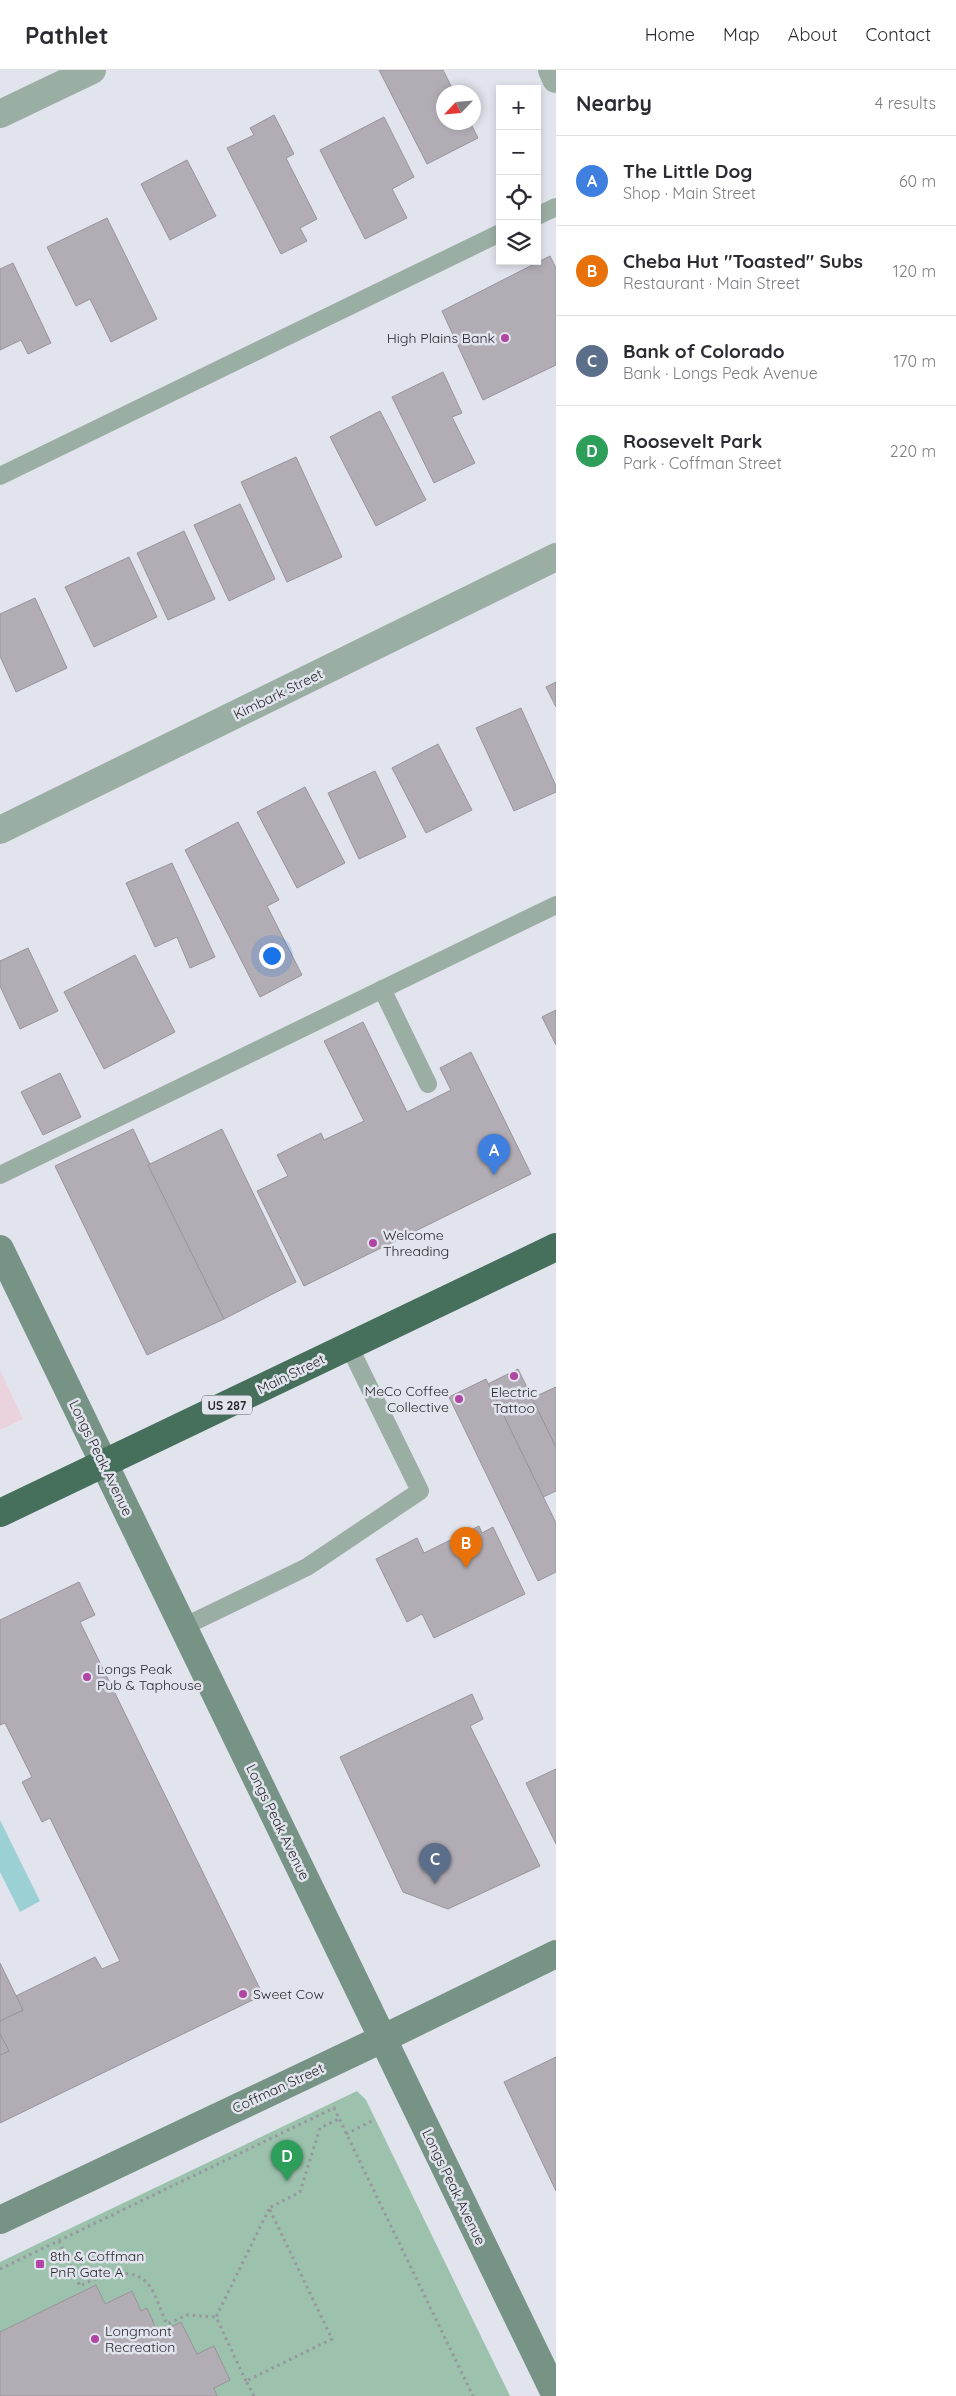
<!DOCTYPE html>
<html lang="en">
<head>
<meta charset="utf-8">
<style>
  :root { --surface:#fff; --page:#f2f2f3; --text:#2b2b33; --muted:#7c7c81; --line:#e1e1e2; --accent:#ea580c }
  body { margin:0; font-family:Quicksand,sans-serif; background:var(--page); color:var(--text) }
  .controls { position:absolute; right:15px; top:15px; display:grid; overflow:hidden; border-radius:0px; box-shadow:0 2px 8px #0003 }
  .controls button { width:45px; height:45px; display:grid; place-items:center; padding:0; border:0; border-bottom:1px solid var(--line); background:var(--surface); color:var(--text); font:25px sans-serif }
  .compass { position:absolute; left:436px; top:15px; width:45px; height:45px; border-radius:50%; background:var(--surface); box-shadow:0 2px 8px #0003; rotate:244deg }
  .you { position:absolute; left:271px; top:885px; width:18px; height:18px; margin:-12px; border:4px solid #fff; border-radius:50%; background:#1a73e8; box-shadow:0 0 0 8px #1a73e833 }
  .badge { display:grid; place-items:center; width:32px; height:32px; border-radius:50%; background:var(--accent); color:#fff; font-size:16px; font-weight:700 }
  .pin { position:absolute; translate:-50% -41px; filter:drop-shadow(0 1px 2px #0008) }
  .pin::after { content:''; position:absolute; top:26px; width:18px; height:15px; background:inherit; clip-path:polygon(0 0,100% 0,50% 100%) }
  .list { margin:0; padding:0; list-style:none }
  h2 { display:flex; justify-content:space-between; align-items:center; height:65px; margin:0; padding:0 20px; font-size:21px }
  h2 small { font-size:16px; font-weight:400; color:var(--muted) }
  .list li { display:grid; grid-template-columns:32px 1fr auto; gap:15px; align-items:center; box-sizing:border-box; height:90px; padding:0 20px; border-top:1px solid var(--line) }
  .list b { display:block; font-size:19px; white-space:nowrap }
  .list p { margin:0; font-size:16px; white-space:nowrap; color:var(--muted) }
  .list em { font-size:16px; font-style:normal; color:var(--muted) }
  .icon { flex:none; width:28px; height:28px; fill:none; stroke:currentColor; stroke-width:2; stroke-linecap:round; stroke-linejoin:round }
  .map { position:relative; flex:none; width:556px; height:2326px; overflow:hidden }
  header { display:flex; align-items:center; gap:30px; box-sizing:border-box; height:70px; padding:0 25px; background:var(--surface); border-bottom:1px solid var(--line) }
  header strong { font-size:24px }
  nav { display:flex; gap:28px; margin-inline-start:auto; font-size:18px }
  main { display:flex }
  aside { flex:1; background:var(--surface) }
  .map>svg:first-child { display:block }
  .commercial { fill:#ebd3dd }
  .green { fill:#9cc1ac }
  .water { fill:#9bd0d4 }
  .building { fill:#b2adb5; stroke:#99949c }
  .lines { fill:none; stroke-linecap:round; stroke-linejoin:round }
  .path { stroke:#97989f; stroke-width:3; stroke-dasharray:2.5 4; stroke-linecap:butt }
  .lane { stroke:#9baea4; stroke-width:18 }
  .street { stroke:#9baea4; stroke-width:28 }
  .secondary { stroke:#779385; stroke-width:28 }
  .highway { stroke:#466f5c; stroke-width:28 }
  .poi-dot { fill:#b145a4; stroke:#e2e4ed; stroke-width:2 }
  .labels { text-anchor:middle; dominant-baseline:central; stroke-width:5; stroke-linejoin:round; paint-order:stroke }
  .shield { fill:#e2e4ed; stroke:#5f6065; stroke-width:1 }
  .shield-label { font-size:12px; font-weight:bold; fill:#27282b }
  .poi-label { font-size:14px; fill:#27282b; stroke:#e2e4ed; text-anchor:start }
  .street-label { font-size:14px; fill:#27282b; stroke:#e2e4ed }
</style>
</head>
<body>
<header>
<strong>Pathlet</strong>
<nav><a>Home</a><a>Map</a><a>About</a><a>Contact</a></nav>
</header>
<main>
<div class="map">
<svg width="556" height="2326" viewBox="0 0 556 2326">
  <rect width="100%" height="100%" fill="#e2e4ed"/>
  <polygon class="commercial" points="0,1300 23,1349 0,1360"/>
  <polygon class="green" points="357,2021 366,2030 510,2326 0,2326 0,2192"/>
  <polygon class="water" points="0,1750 40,1831 20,1842 0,1802"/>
  <g class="building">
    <polygon points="379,0 443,0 454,22 443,22 443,52 470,52 478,68 427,94"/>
    <polygon points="274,45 294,84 286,88 317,149 300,158 307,171 281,184 227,78 254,65 250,58"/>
    <polygon points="384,47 414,107 392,119 407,148 365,169 320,80"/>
    <polygon points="187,90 216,146 170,170 141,114"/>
    <polygon points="107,148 157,249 111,272 90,229 76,236 47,177"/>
    <polygon points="550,186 556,198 556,295 483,330 442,241"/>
    <polygon points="13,193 51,273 28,284 21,270 0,280 0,199"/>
    <polygon points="443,302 462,343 452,347 475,393 434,413 392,327"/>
    <polygon points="380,341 426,430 376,456 330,367"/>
    <polygon points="296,387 342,487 287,512 241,412"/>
    <polygon points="240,434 275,509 229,531 194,455"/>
    <polygon points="184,461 215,529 168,550 137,483"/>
    <polygon points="129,487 157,547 94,577 65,517"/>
    <polygon points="35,528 67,598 16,622 0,586 0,544"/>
    <polygon points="556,612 556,637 546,617"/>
    <polygon points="521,638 556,716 556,722 514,741 476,658"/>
    <polygon points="438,674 472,740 426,763 392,698"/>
    <polygon points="375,701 406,767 359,789 328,723"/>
    <polygon points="305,717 345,793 297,818 257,742"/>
    <polygon points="238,752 279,830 267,836 302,905 260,927 185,780"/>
    <polygon points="172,793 215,887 190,898 177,867 155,877 126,813"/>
    <polygon points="28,878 58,941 20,959 0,916 0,891"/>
    <polygon points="135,885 175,962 104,999 64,922"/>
    <polygon points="556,940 556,975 542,947"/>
    <polygon points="363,952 407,1042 451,1020 440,998 471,982 531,1104 304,1216 257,1121 288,1106 277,1085 321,1063 324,1070 364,1051 324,971"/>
    <polygon points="60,1003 81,1047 43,1065 21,1022"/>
    <polygon points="133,1059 224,1249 147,1285 55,1096"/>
    <polygon points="222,1059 296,1212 224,1249 148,1095"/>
    <polygon points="518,1299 556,1377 556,1421 543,1427 488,1314"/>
    <polygon points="486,1309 556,1453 556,1502 538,1511 449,1327"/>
    <polygon points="556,1317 556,1377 532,1328"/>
    <polygon points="479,1456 482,1463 493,1457 525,1524 434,1568 422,1544 407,1552 376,1489 417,1468 424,1483"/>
    <polygon points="79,1512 95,1545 80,1552 263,1925 0,2053 0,1985 9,1981 0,1964 0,1951 23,1940 16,1926 95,1887 102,1899 120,1891 50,1748 42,1752 22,1712 32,1707 5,1653 0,1655 0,1550"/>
    <polygon points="472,1624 483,1649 470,1656 540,1796 448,1839 403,1822 340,1687"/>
    <polygon points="556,1699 556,1774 526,1713"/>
    <polygon points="0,1893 23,1940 0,1951"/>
    <polygon points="0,1964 9,1981 0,1985"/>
    <polygon points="556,1987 556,2121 504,2012"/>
    <polygon points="96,2215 105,2234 132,2221 141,2241 147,2238 158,2263 181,2252 197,2284 214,2276 230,2310 214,2318 217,2326 0,2326 0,2262"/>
  </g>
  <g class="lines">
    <g class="path">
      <polyline points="346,2064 372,2051"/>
      <path d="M59,2171L80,2216C99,2206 133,2194 149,2215C157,2226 161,2242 167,2254L187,2245L216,2247"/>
      <polyline points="0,2199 334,2038 473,2326"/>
      <polyline points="246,2311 216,2247 269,2139"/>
      <polyline points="254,2326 246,2311 332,2269 269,2138 300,2122 320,2058 339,2049"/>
    </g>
    <g class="lane">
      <polyline points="537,146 556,137"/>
      <polyline points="0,406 500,163"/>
      <polyline points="382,919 428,1014"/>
      <polyline points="0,1105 556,835"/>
      <polyline points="183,1557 307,1497 420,1421 349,1276"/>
    </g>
    <g class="street">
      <polyline points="552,0 556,9"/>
      <polyline points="0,44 92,0"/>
      <polyline points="0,760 556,487"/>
    </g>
    <g class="secondary">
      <polyline points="0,1179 556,2326"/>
      <polyline points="0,2150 382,1969 556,1884"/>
    </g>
    <polyline class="highway" points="0,1443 556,1177"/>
  </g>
  <g class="poi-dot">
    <circle cx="505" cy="268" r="5"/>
    <circle cx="373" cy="1173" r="5"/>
    <circle cx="514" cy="1306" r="5"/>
    <circle cx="459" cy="1329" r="5"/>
    <circle cx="87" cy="1607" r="5"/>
    <circle cx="243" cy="1924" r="5"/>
    <rect x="35" y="2189" width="10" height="10" rx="2.5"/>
    <circle cx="95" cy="2269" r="5"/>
  </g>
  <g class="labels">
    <rect class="shield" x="202" y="1325.5" width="50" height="19" rx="4"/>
    <g class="shield-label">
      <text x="227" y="1335">US 287</text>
    </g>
    <g class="poi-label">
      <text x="495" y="268" text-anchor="end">High Plains Bank</text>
      <text x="383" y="1165">Welcome<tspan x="383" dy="16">Threading</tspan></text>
      <text x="449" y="1321" text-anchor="end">MeCo Coffee<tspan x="449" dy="16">Collective</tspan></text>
      <text x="514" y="1322" text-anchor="middle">Electric<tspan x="514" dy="16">Tattoo</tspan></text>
      <text x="97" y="1599">Longs Peak<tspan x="97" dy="16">Pub &amp; Taphouse</tspan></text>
      <text x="253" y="1924">Sweet Cow</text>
      <text x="50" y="2186">8th &amp; Coffman<tspan x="50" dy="16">PnR Gate A</tspan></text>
      <text x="105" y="2261">Longmont<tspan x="105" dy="16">Recreation</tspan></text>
    </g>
    <g class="street-label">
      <text transform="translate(278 624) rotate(-26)">Kimbark Street</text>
      <text transform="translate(291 1304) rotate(-26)">Main Street</text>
      <text transform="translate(101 1388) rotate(64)">Longs Peak Avenue</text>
      <text transform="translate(278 1752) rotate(64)">Longs Peak Avenue</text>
      <text transform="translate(278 2018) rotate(-25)">Coffman Street</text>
      <text transform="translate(454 2117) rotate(64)">Longs Peak Avenue</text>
    </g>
  </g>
</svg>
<div class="controls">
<button>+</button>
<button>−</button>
<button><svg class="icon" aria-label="locate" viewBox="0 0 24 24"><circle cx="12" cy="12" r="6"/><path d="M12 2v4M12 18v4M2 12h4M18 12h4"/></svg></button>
<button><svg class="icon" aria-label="layers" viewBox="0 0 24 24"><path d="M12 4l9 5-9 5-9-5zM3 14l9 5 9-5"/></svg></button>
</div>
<svg class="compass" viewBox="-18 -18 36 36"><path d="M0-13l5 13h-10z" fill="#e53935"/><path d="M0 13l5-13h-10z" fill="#7c7c81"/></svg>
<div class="you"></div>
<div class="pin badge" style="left:494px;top:1105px;background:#3f7fe0">A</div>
<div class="pin badge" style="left:466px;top:1498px;background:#e8710a">B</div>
<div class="pin badge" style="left:435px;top:1814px;background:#5c6f8a">C</div>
<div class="pin badge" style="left:287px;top:2111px;background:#2e9e5b">D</div>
</div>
<aside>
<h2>Nearby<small>4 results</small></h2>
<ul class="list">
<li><span class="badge" style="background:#3f7fe0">A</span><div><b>The Little Dog</b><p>Shop · Main Street</p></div><em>60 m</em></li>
<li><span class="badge" style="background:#e8710a">B</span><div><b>Cheba Hut &quot;Toasted&quot; Subs</b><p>Restaurant · Main Street</p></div><em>120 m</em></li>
<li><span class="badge" style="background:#5c6f8a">C</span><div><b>Bank of Colorado</b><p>Bank · Longs Peak Avenue</p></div><em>170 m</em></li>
<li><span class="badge" style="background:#2e9e5b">D</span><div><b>Roosevelt Park</b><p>Park · Coffman Street</p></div><em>220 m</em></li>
</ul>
</aside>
</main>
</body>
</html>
